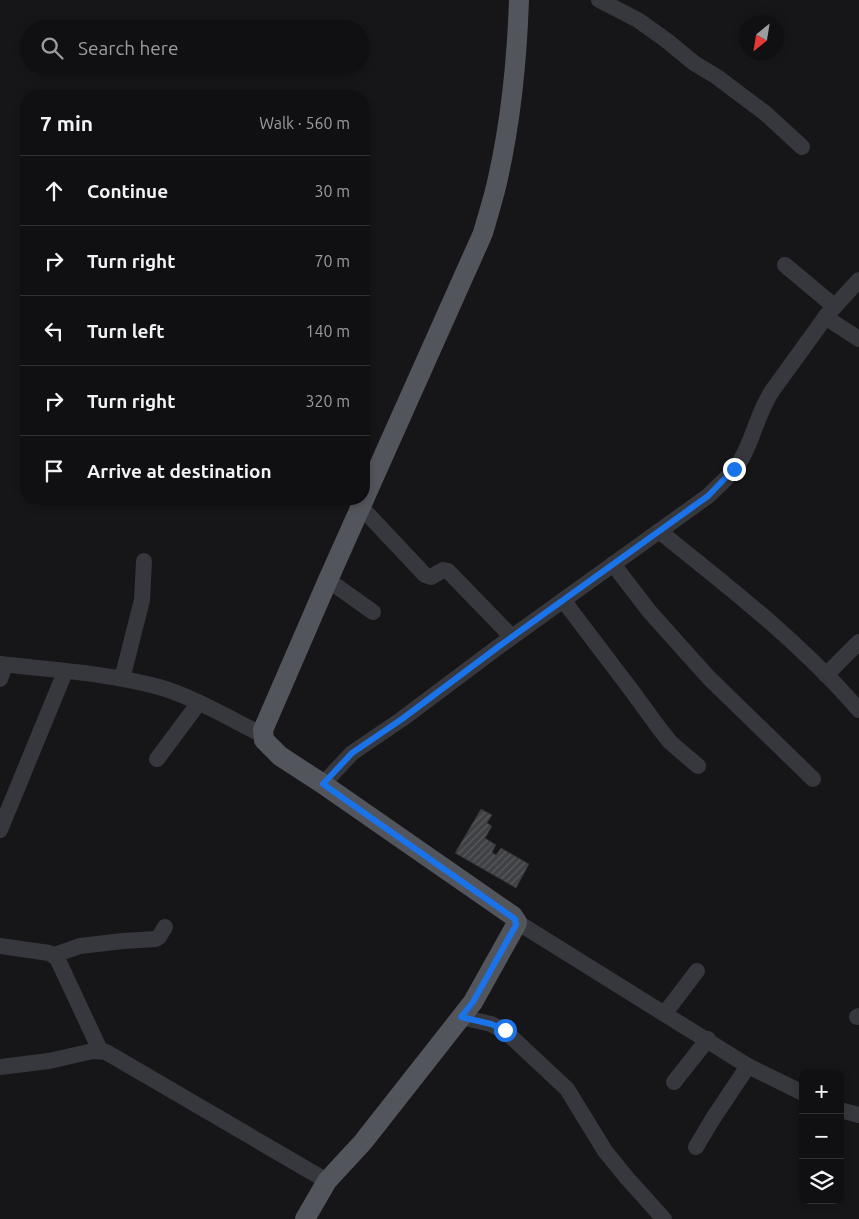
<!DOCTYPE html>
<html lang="en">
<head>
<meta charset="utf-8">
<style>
  :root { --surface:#101012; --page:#1e1e20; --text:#f1f3f6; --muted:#9c9d9f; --line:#303032 }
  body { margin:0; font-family:Ubuntu,sans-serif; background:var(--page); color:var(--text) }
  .controls { position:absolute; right:15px; bottom:15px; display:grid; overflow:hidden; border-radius:10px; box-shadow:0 2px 8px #0003 }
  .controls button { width:45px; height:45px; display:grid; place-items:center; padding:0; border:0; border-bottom:1px solid var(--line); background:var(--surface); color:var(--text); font:25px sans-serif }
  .compass { position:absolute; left:739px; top:15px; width:45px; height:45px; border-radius:50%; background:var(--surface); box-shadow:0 2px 8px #0003; rotate:210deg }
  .stop { position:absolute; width:15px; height:15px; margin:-11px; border:4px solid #1a73e8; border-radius:50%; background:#fff }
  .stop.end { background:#1a73e8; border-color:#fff; box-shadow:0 1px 5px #0008 }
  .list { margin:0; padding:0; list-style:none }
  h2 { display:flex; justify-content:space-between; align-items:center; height:65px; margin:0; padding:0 20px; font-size:21px }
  h2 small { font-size:16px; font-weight:400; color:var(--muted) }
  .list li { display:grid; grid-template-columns:32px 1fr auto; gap:15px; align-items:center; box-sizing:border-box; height:70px; padding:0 20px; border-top:1px solid var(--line) }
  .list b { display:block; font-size:19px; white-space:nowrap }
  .list em { font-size:16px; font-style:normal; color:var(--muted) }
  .icon { flex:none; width:28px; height:28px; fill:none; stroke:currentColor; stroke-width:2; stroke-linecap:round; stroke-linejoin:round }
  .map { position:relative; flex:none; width:859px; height:1219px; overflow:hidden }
  .search { position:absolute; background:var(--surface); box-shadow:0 2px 8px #0003; left:20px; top:20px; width:350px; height:55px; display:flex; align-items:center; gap:12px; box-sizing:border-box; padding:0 18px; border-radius:28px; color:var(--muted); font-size:19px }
  .panel { position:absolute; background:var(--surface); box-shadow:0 2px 8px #0003; left:20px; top:90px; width:350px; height:415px; border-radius:20px }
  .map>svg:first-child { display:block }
  .building { fill:url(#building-hatch); stroke:#303034 }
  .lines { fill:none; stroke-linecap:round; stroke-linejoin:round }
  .minor { stroke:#37383d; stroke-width:16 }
  .major { stroke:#53555c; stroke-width:20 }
  .route { stroke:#1a73e8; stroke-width:6 }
</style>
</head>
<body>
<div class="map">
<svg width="859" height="1219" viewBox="0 0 859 1219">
  <defs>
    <pattern id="building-hatch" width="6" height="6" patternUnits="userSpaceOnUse" patternTransform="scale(1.25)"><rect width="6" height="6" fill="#404145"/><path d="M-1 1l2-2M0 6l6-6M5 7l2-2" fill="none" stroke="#595a5e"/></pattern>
  </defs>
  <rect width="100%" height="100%" fill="#161618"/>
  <polygon class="building" points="481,809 492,815 487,823 492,826 485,838 496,845 492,852 496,855 501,848 529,864 516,888 455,853"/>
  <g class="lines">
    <g class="minor">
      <polyline points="599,0 638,20 666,40 694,63 717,77 765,113 802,147"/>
      <polyline points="785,265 834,306"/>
      <polyline points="825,317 859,339"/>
      <polyline points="361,507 425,575 431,577 443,570 448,571 512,637"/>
      <path d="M659,531C729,587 800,642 859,710"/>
      <polyline points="613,564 649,611 709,678 813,779"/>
      <polyline points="328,580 373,612"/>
      <polyline points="563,600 632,691 659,728 670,742 698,766"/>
      <path d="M0,664C53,670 108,673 159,687C192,696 232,720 263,735"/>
      <polyline points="826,675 859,642"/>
      <polyline points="0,679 5,665"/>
      <polyline points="122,679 142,600 144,561"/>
      <polyline points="157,759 198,704"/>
      <path d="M323,784L352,753L402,719L498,647L708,496C720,484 734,473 742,458C754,436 758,412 772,391L827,315L859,280"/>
      <polyline points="0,830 65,672"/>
      <polyline points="517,922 748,1066 803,1093"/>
      <polyline points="0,946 49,953 57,958 100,1050"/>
      <polyline points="54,955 80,946 123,941 155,939 159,937 165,927"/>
      <polyline points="665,1013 697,971"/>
      <polyline points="461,1017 491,1024 505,1031 567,1089 605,1151 627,1178 664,1219"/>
      <polyline points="857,1017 859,1016"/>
      <polyline points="0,1067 49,1061 93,1051 106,1052 327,1181"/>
      <polyline points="674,1082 708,1039"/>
      <polyline points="840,1110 859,1115"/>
      <polyline points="696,1147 712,1120 748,1066"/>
    </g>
    <path class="major" d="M305,1219L327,1181L363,1142L473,1002L516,925L517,922L513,916L320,782L280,756L264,740L263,730L328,580L483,233C488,215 494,197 498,178C511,120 517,59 519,0"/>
  </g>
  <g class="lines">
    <polyline class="route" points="505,1030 491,1024 461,1017 473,1002 516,925 515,919 323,784 352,753 402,719 498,647 694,506 708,496 734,469"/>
  </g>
</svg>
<div class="controls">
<button>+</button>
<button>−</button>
<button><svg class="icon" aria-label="layers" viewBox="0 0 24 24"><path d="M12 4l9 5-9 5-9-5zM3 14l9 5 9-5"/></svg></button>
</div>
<svg class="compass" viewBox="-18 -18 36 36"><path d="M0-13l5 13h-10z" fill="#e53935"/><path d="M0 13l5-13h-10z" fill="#9c9d9f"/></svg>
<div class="stop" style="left:505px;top:1030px"></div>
<div class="stop end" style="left:734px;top:469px"></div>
<div class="search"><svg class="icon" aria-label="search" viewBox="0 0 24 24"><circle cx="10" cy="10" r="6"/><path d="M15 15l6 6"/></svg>Search here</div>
<section class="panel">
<h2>7 min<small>Walk · 560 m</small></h2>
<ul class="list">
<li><svg class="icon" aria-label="ahead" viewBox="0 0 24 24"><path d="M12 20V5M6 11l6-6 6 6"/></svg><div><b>Continue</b></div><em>30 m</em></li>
<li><svg class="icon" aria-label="right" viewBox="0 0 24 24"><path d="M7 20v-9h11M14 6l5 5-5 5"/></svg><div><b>Turn right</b></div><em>70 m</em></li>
<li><svg class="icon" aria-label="left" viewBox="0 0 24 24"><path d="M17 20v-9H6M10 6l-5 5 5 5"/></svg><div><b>Turn left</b></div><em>140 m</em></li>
<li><svg class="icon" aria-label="right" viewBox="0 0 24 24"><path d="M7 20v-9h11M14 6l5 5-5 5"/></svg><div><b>Turn right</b></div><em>320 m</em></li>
<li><svg class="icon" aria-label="arrive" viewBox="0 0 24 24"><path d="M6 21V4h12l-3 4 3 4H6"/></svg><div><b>Arrive at destination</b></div></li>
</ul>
</section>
</div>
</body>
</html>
